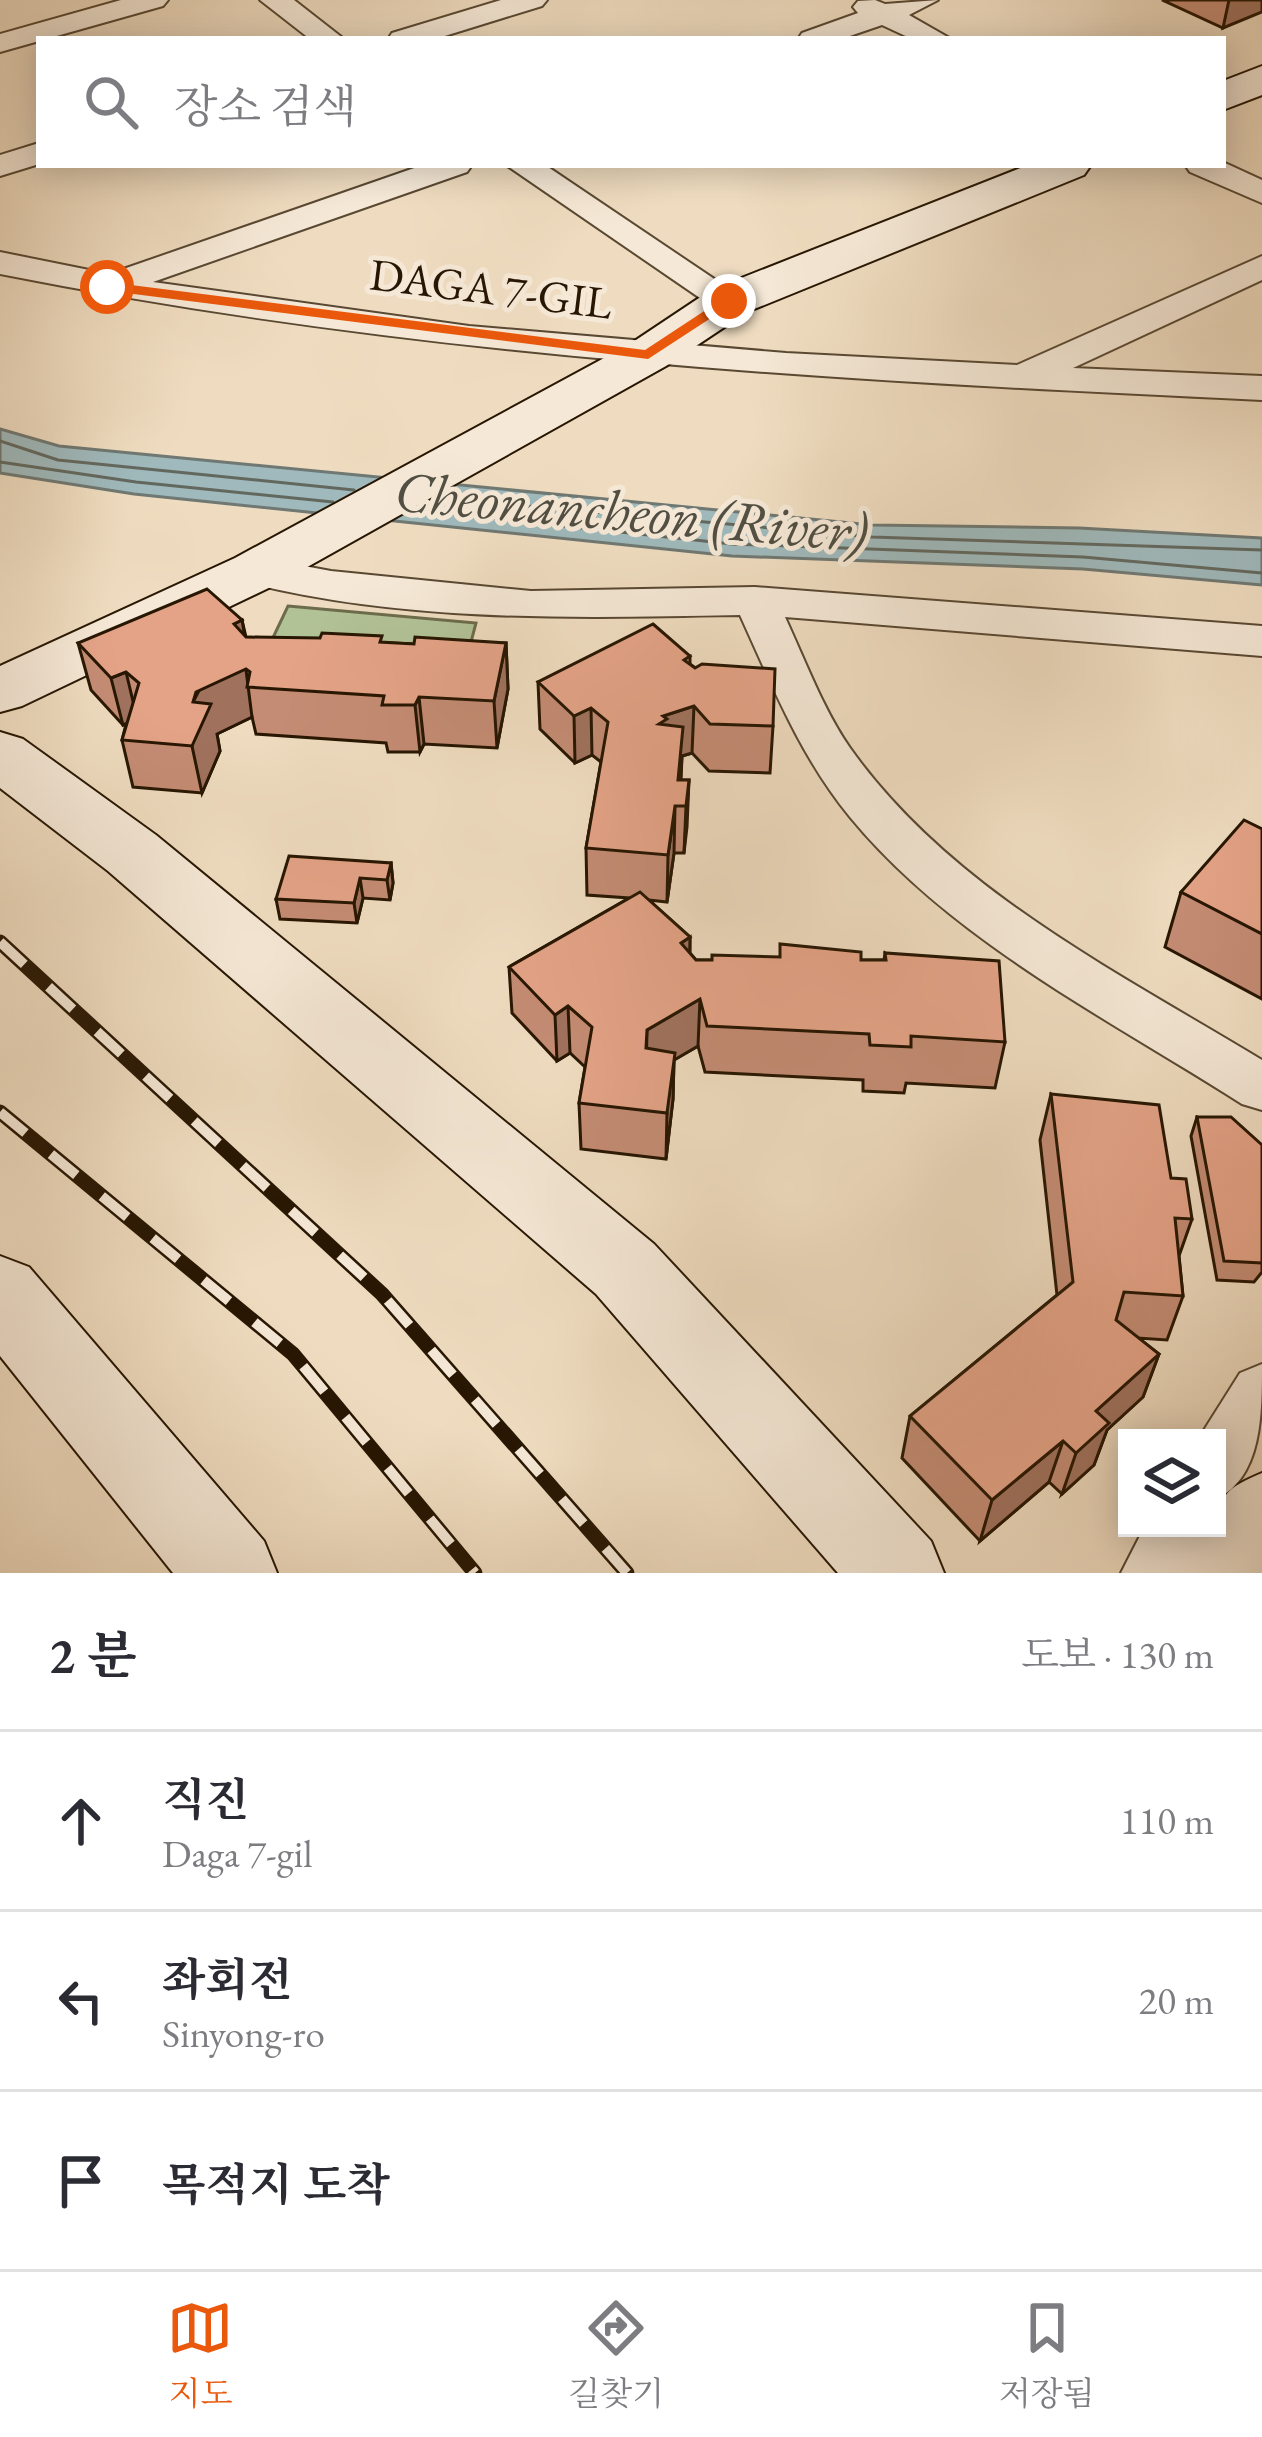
<!DOCTYPE html>
<html lang="ko">
<head>
<meta charset="utf-8">
<style>
  :root { --surface:#fff; --page:#f2f2f3; --text:#2b2b33; --muted:#7c7c81; --line:#e1e1e2; --accent:#ea580c }
  body { margin:0; font-family:"EB Garamond","Noto Serif KR",serif; background:var(--page); color:var(--text) }
  .controls { position:absolute; right:36px; bottom:36px; display:grid; overflow:hidden; border-radius:0px; box-shadow:0 6px 30px #0003 }
  .controls button { width:108px; height:108px; display:grid; place-items:center; padding:0; border:0; border-bottom:3px solid var(--line); background:var(--surface); color:var(--text); font:60px sans-serif }
  .stop { position:absolute; width:36px; height:36px; margin:-27px; border:9px solid #ea580c; border-radius:50%; background:#fff }
  .stop.end { background:#ea580c; border-color:#fff; box-shadow:0 3px 12px #0008 }
  .list { margin:0; padding:0; list-style:none }
  h2 { display:flex; justify-content:space-between; align-items:center; height:156px; margin:0; padding:0 48px; font-size:51px }
  h2 small { font-size:39px; font-weight:400; color:var(--muted) }
  .list li { display:grid; grid-template-columns:78px 1fr auto; gap:36px; align-items:center; box-sizing:border-box; height:180px; padding:0 48px; border-top:3px solid var(--line) }
  .list b { display:block; font-size:45px; white-space:nowrap }
  .list p { margin:0; font-size:39px; white-space:nowrap; color:var(--muted) }
  .list em { font-size:39px; font-style:normal; color:var(--muted) }
  .icon { flex:none; width:66px; height:66px; fill:none; stroke:currentColor; stroke-width:2; stroke-linecap:round; stroke-linejoin:round }
  .map { position:relative; flex:none; width:1262px; height:1573px; overflow:hidden }
  .search { position:absolute; background:var(--surface); box-shadow:0 6px 30px #0003; left:36px; right:36px; top:36px; height:132px; display:flex; align-items:center; gap:30px; box-sizing:border-box; padding:0 42px; border-radius:0px; color:var(--muted); font-size:45px }
  .sheet { height:696px; background:var(--surface) }
  nav { display:flex; justify-content:space-around; align-items:center; box-sizing:border-box; height:168px; border-top:3px solid var(--line); background:var(--surface); font-size:33px; color:var(--muted) }
  nav a { display:grid; justify-items:center; gap:6px }
  nav .on { color:var(--accent) }
  .map>svg:first-child { display:block }
  .green { fill:#b2c297; stroke:#6c6c4c; stroke-width:3 }
  .water { fill:#9fb9bc; stroke:#6f7872; stroke-width:3 }
  .lines { fill:none; stroke-linecap:round; stroke-linejoin:round }
  .shore { stroke:#63685f; stroke-width:3 }
  .street-casing { stroke:#594832; stroke-width:4 }
  .secondary-casing { stroke:#271602; stroke-width:4 }
  .street { fill:#f5e8d6; fill-rule:evenodd }
  .secondary { fill:#f5e8d6; fill-rule:evenodd }
  .rail-casing { stroke:#271602; stroke-width:15 }
  .rail { stroke:#f5e8d6; stroke-width:10; stroke-dasharray:33; stroke-linecap:butt }
  .wall { fill:#c48c74; stroke:#271602; stroke-width:3 }
  .shaded-wall { fill:#a0725e; stroke:#271602; stroke-width:3 }
  .building { fill:#e4a387; stroke:#271602; stroke-width:3 }
  .route { fill:#ea580c }
  .labels { text-anchor:middle; dominant-baseline:central; stroke-width:10; stroke-linejoin:round; paint-order:stroke }
  .far-street-label { font-size:45px; fill:#271602; stroke:#f5e8d6 }
  .water-label { font-size:57px; font-style:italic; fill:#514f43; stroke:#f5e8d6 }
</style>
</head>
<body>
<div class="map">
<svg width="1262" height="1573" viewBox="0 0 1262 1573">
  <rect width="100%" height="100%" fill="#efdcc0"/>
  <filter id="stains"><feTurbulence type="fractalNoise" baseFrequency=".00167" numOctaves="4"/><feColorMatrix values="0 0 0 0 .2 0 0 0 0 .09 0 0 0 0 .02 0 0 0 .5 -.17"/></filter>
  <radialGradient id="worn" r=".72"><stop offset=".6" stop-color="#630" stop-opacity="0"/><stop offset="1" stop-color="#630" stop-opacity=".3"/></radialGradient>
  <polygon class="green" points="288,606 476,623 466,661 269,646"/>
  <polygon class="water" points="0,429 59,446 872,525 1079,528 1262,538 1262,585 1083,569 732,556 134,494 0,473"/>
  <g class="lines">
    <g class="shore">
      <polyline points="0,441 58,460 354,490"/>
      <polyline points="0,462 136,482 333,502"/>
      <polyline points="437,498 872,537 1262,550"/>
      <polyline points="416,510 732,544 1083,557 1262,573"/>
    </g>
    <defs>
      <g id="street">
        <polygon points="121,0 168,0 163,6 0,52 0,34"/>
        <polygon points="260,0 294,0 344,39 310,39"/>
        <polygon points="501,0 547,0 542,6 435,39 388,39 392,33"/>
        <polygon points="875,0 885,4 938,0 909,15 951,39 912,39 882,25 841,39 798,39 802,33 858,13 853,7 858,1"/>
        <polygon points="39,143 39,164 0,176 0,155"/>
        <polygon points="1223,162 1262,180 1262,203 1190,172 1185,165"/>
        <path d="M423,165H472L467,172L153,282L469,326L786,353L1017,365L1262,256V280L1073,368L1262,376V400C833,380 423,358 0,274V252L109,274Z"/>
        <polygon points="506,165 545,165 747,301 742,309 716,309"/>
        <path d="M256,557L331,571L531,591L755,587L1262,626V656L785,617C805,660 823,709 850,748C951,890 1117,972 1262,1060V1110L1242,1104C1109,1019 952,941 850,817C800,756 772,685 740,615C574,618 403,623 241,581L235,571L241,561Z"/>
        <path d="M1262,1364C1262,1415 1262,1476 1217,1499V1438H1199L1240,1373Z"/>
        <polygon points="1144,1528 1214,1528 1191,1573 1121,1573"/>
      </g>
      <g id="secondary">
        <polygon points="1262,66 1262,95 1223,110 1223,81"/>
        <polygon points="1028,165 1091,165 1084,175 747,312 666,366 277,584 22,706 0,712 0,666 235,558 630,344 711,290"/>
        <polygon points="0,732 23,739 156,835 654,1244 931,1541 944,1573 838,1573 596,1294 108,871 0,788"/>
        <polygon points="0,1256 29,1267 264,1541 277,1573 173,1573 0,1356"/>
        <path d="M1262,1473V1573H1181L1203,1528H1217C1217,1493 1232,1486 1262,1473Z"/>
      </g>
    </defs>
    <use href="#street" class="street-casing"/>
    <use href="#secondary" class="secondary-casing"/>
    <use href="#street" class="street"/>
    <use href="#secondary" class="secondary"/>
    <defs>
      <g id="rail">
        <polyline points="0,942 382,1294 627,1573"/>
        <polyline points="0,1112 293,1354 475,1573"/>
      </g>
    </defs>
    <use href="#rail" class="rail-casing"/>
    <use href="#rail" class="rail"/>
  </g>
  <g class="wall">
    <polygon points="1162,0 1262,0 1223,28"/>
    <polygon points="242,620 246,637 414,644 506,643 508,689 497,748 424,744 420,752 388,752 386,743 256,734 252,717 217,734 220,751 202,793 133,787 122,740 126,724 123,725 91,690 78,643"/>
    <polygon points="690,656 690,664 773,726 770,773 709,771 692,753 682,756 681,780 689,780 684,853 674,853 667,902 649,900 690,937 690,953 696,960 884,960 885,953 1005,1042 995,1088 906,1083 904,1093 863,1091 863,1080 705,1072 698,1046 674,1060 673,1099 666,1159 581,1149 579,1103 585,1067 570,1053 557,1061 512,1013 509,967 629,898 587,895 586,848 601,762 592,755 575,763 540,729 538,682"/>
    <polygon points="1262,829 1262,999 1165,947 1181,892"/>
    <polygon points="391,863 393,883 390,900 363,898 357,923 280,919 276,899"/>
    <polygon points="1051,1094 1171,1178 1192,1219 1179,1256 1183,1296 1167,1340 1138,1338 1159,1354 1143,1397 1107,1430 1094,1465 1062,1494 1049,1482 980,1541 902,1458 910,1416 1057,1295 1040,1140"/>
    <polygon points="1197,1117 1262,1145 1262,1272 1254,1282 1217,1280 1191,1136"/>
  </g>
  <g class="shaded-wall">
    <polygon points="1229,0 1262,0 1262,12 1223,28"/>
    <polygon points="242,620 250,667 246,670 252,717 217,734 220,751 202,793 192,746 193,702 234,624"/>
    <polygon points="506,643 508,689 497,748 494,701"/>
    <polygon points="126,672 137,718 123,725 111,678"/>
    <polygon points="419,697 424,744 420,752 415,705"/>
    <polygon points="694,706 692,753 682,756 679,806 659,724 663,716"/>
    <polygon points="591,708 592,755 575,763 574,716"/>
    <polygon points="689,780 687,827 684,853 686,806"/>
    <polygon points="675,806 674,853 667,902 668,855"/>
    <polygon points="391,863 393,883 390,900 387,880"/>
    <polygon points="360,878 363,898 357,923 354,903"/>
    <polygon points="690,937 689,983 681,943"/>
    <polygon points="700,999 698,1046 674,1060 673,1099 666,1159 667,1113 646,1077 647,1030"/>
    <polygon points="568,1006 570,1053 557,1061 555,1015"/>
    <polygon points="1159,1354 1143,1397 1107,1430 1094,1465 1062,1494 1076,1453 1096,1411"/>
    <polygon points="1063,1441 1049,1482 980,1541 992,1500"/>
  </g>
  <g class="building">
    <polygon points="207,589 242,620 234,624 246,637 320,638 322,633 382,636 380,642 414,644 415,637 506,643 494,701 419,697 415,705 382,705 384,696 247,687 250,672 246,669 196,692 193,702 211,704 192,746 122,740 139,683 126,672 111,678 78,643"/>
    <polygon points="653,624 690,656 684,660 695,668 702,664 775,669 773,726 710,724 694,706 663,716 667,719 659,724 683,727 678,780 689,780 686,806 675,806 668,855 586,848 608,722 591,708 574,716 538,682"/>
    <polygon points="1244,820 1262,829 1262,934 1181,892"/>
    <polygon points="289,856 391,863 387,880 360,878 354,903 276,899"/>
    <polygon points="640,892 690,937 681,943 696,960 712,960 712,955 780,957 780,944 861,952 861,960 886,960 885,953 999,961 1005,1042 911,1036 911,1047 870,1045 869,1034 707,1026 700,999 647,1030 646,1048 675,1053 667,1113 579,1103 592,1027 568,1006 555,1015 509,967"/>
    <polygon points="1051,1094 1159,1105 1171,1178 1186,1179 1192,1219 1175,1218 1183,1296 1124,1292 1116,1320 1159,1354 1096,1411 1109,1423 1076,1453 1063,1441 992,1500 910,1416 1073,1282"/>
    <polygon points="1197,1117 1231,1117 1262,1145 1262,1263 1224,1261"/>
  </g>
  <polygon class="route" points="107,282 645,350 724,298 737,301 648,359 102,290"/>
  <g class="labels">
    <g class="far-street-label">
      <text transform="translate(491 288) rotate(7)">DAGA 7-GIL</text>
    </g>
    <g class="water-label">
      <text transform="translate(631 511) rotate(5)">Cheonancheon (River)</text>
    </g>
  </g>
  <rect width="100%" height="100%" filter="url(#stains)"/>
  <rect width="100%" height="100%" fill="url(#worn)"/>
</svg>
<div class="controls">
<button><svg class="icon" aria-label="layers" viewBox="0 0 24 24"><path d="M12 4l9 5-9 5-9-5zM3 14l9 5 9-5"/></svg></button>
</div>
<div class="stop" style="left:107px;top:287px"></div>
<div class="stop end" style="left:729px;top:301px"></div>
<div class="search"><svg class="icon" aria-label="search" viewBox="0 0 24 24"><circle cx="10" cy="10" r="6"/><path d="M15 15l6 6"/></svg>장소 검색</div>
</div>
<section class="sheet">
<h2>2 분<small>도보 · 130 m</small></h2>
<ul class="list">
<li><svg class="icon" aria-label="ahead" viewBox="0 0 24 24"><path d="M12 20V5M6 11l6-6 6 6"/></svg><div><b>직진</b><p>Daga 7-gil</p></div><em>110 m</em></li>
<li><svg class="icon" aria-label="left" viewBox="0 0 24 24"><path d="M17 20v-9H6M10 6l-5 5 5 5"/></svg><div><b>좌회전</b><p>Sinyong-ro</p></div><em>20 m</em></li>
<li><svg class="icon" aria-label="arrive" viewBox="0 0 24 24"><path d="M6 21V4h12l-3 4 3 4H6"/></svg><div><b>목적지 도착</b></div></li>
</ul>
</section>
<nav>
<a class="on"><svg class="icon" aria-label="map" viewBox="0 0 24 24"><path d="M3 6l6-2 6 2 6-2v14l-6 2-6-2-6 2zM9 4v14M15 6v14"/></svg>지도</a>
<a><svg class="icon" aria-label="directions" viewBox="0 0 24 24"><path d="M12 3l9 9-9 9-9-9zM9 14v-3h6M13 9l2 2-2 2"/></svg>길찾기</a>
<a><svg class="icon" aria-label="saved" viewBox="0 0 24 24"><path d="M7 4h10v16l-5-4-5 4z"/></svg>저장됨</a>
</nav>
</body>
</html>
